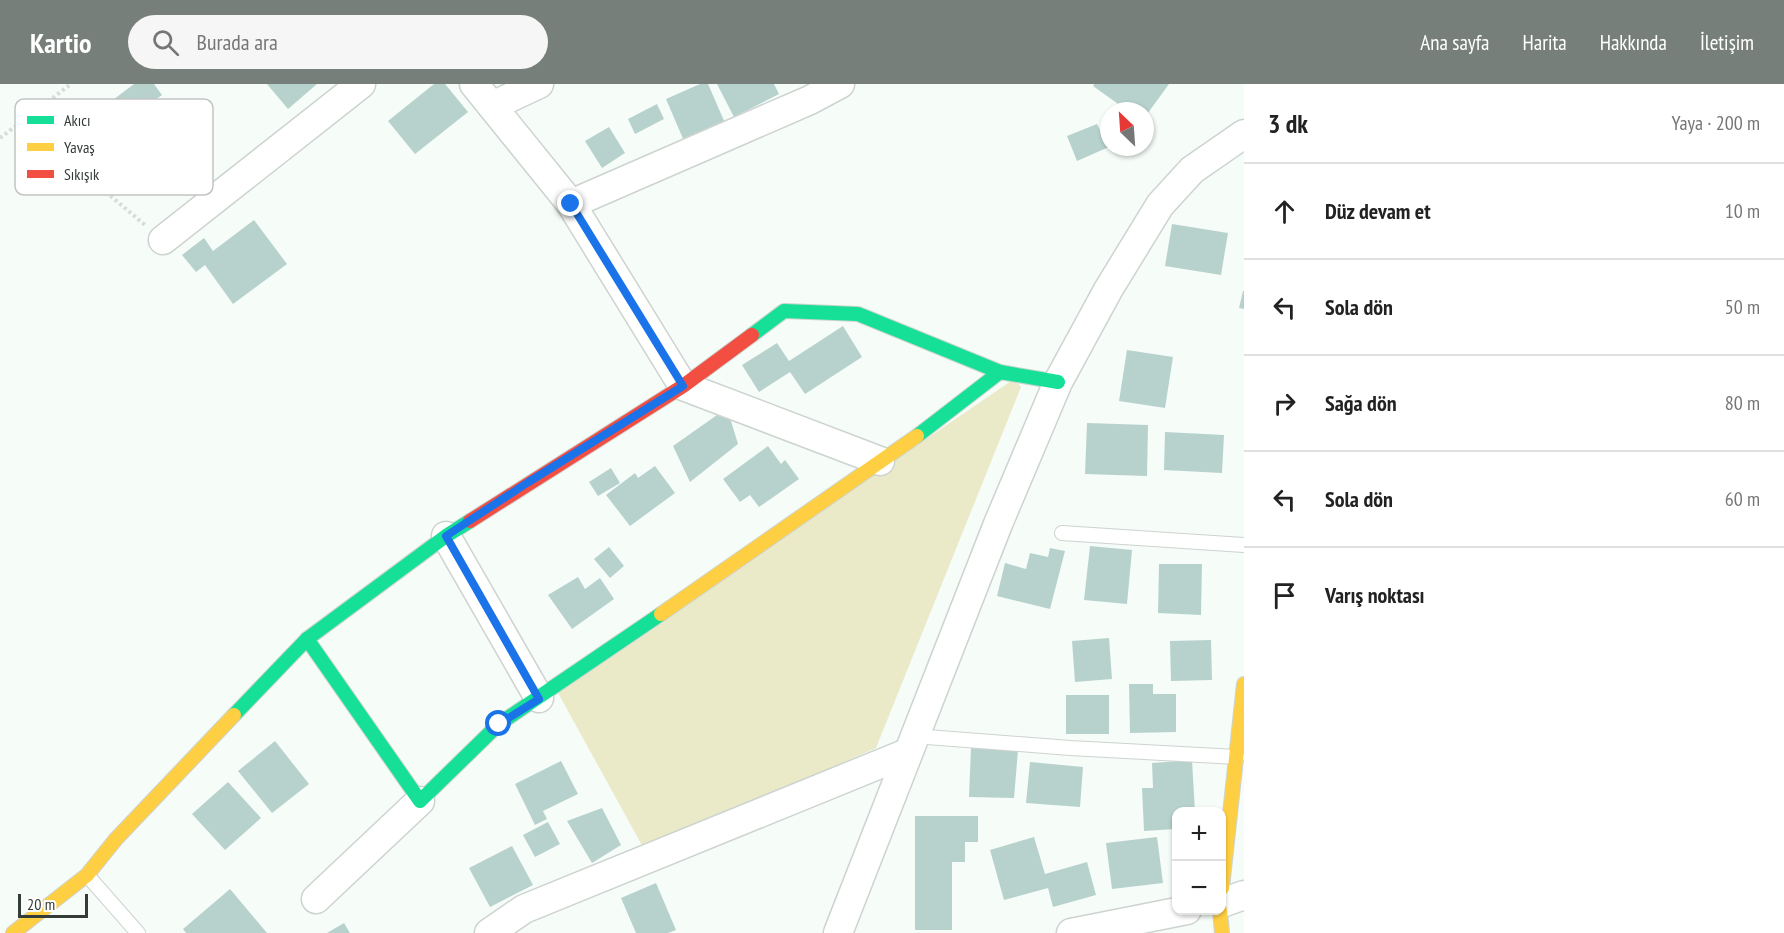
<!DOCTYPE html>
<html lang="tr">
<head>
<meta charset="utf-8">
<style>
  :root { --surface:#fff; --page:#f6f6f6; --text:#222; --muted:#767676; --line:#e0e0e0; --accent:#777f7a }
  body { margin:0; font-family:"PT Sans Narrow",sans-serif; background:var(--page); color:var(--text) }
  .controls { position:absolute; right:18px; bottom:18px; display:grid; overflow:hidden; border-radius:12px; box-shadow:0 2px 4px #0004 }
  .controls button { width:54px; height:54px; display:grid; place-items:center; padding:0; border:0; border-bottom:2px solid var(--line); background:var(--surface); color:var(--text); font:30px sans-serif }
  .compass { position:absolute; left:1100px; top:18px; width:54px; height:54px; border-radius:50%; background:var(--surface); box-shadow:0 2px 4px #0004; rotate:335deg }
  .scale { position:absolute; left:18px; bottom:15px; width:70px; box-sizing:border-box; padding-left:6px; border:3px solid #333c36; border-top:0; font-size:16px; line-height:21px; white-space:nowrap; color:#333c36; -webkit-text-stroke:4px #fff; paint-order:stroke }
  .stop { position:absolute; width:18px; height:18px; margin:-14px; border:4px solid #1a73e8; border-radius:50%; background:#fff }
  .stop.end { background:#1a73e8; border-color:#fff; box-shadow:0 2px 6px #0008 }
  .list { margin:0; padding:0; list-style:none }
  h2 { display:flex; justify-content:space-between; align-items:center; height:78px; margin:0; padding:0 24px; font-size:26px }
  h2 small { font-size:20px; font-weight:400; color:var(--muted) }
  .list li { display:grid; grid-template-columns:39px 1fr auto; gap:18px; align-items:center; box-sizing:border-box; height:96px; padding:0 24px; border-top:2px solid var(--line) }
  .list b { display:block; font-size:22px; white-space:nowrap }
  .list em { font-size:20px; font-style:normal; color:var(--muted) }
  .icon { flex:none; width:33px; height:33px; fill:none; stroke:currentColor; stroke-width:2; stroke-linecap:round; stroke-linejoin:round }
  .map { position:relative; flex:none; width:1244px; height:849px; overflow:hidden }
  header { display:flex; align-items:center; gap:36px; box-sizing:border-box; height:84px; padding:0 30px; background:var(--accent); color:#fff }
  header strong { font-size:28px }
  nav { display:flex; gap:33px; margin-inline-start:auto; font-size:21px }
  .search { width:420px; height:54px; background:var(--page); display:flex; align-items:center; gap:15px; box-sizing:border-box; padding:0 21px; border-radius:33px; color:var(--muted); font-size:22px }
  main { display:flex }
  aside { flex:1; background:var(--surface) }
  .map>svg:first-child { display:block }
  .green { fill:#eaeac9 }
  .building { fill:#b7d2cd }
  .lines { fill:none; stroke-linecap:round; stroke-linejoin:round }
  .lane-casing { stroke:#cdd4d0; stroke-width:16 }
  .street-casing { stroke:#cdd4d0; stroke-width:31 }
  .fast-casing { stroke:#cdd4d0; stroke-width:16 }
  .slow-casing { stroke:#cdd4d0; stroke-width:16 }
  .jam-casing { stroke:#cdd4d0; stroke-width:16 }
  .path { stroke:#d9dcda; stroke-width:4; stroke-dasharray:3 3; stroke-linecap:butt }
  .lane { stroke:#fefffe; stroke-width:14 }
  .street { stroke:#fefffe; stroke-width:28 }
  .fast { stroke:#16e098; stroke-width:14 }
  .slow { stroke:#ffcf43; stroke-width:14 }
  .jam { stroke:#f24e42; stroke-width:14 }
  .route { stroke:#1a73e8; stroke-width:8 }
  .key { fill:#fff; stroke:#c2c4c3; stroke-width:1.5 }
  .key-label { font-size:16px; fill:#333c36 }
</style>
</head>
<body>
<header>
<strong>Kartio</strong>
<div class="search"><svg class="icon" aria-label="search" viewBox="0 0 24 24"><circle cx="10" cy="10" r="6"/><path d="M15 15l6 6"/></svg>Burada ara</div>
<nav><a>Ana sayfa</a><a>Harita</a><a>Hakkında</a><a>İletişim</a></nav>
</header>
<main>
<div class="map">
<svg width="1244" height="849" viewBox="0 0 1244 849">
  <rect width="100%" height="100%" fill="#f6fcf8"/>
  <polygon class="green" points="1014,295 1021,303 876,664 644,765 557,607"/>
  <g class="building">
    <polygon points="134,0 154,0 162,11 151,19 163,34 116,69 89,34"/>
    <polygon points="267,0 317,0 288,25"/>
    <polygon points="434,0 445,0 468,28 415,70 388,37"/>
    <polygon points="700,0 708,0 725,39 684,57 666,15"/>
    <polygon points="717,0 774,0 779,10 734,33"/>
    <polygon points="1094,0 1169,0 1145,33 1145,27 1128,27 1093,2"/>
    <polygon points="657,20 664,35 635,50 628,35"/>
    <polygon points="1097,40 1103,52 1109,50 1109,63 1077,77 1067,52"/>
    <polygon points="609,43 625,69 602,84 585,57"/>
    <polygon points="254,136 287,180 233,220 205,181 196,188 182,171 204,154 213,167"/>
    <polygon points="1172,140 1228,149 1221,191 1165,182"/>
    <polygon points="1243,207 1244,207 1244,225 1239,224"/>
    <polygon points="843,242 862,273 805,310 790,288 759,308 742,281 777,259 789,277"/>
    <polygon points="1127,266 1173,273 1165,324 1119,317"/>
    <polygon points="727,324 738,360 690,398 673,362"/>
    <polygon points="1087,339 1148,341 1147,392 1085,390"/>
    <polygon points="1165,348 1224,351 1222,389 1164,386"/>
    <polygon points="768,362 781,380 785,376 799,395 759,423 750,411 740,418 723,395"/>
    <polygon points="655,382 675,409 630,442 606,411 635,389 638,394"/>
    <polygon points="611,384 620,399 598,412 589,398"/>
    <polygon points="1090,462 1132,466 1127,520 1084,516"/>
    <polygon points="609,463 624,482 610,494 594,475"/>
    <polygon points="1050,464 1065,467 1050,525 997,512 1005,479 1026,485 1030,469 1048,473"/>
    <polygon points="1159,480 1202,480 1201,531 1158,529"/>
    <polygon points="578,493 585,505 600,494 614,515 572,545 548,511"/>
    <polygon points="1109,554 1112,595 1075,598 1072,557"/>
    <polygon points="1211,556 1212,596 1171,597 1170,557"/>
    <polygon points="1129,600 1153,600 1153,610 1176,610 1176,648 1130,649"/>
    <rect x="1066" y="611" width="43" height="39"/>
    <polygon points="275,657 309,700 272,729 238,687"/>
    <polygon points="971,664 1018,666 1014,714 969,713"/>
    <polygon points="1192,676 1195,728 1176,728 1176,745 1144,747 1142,704 1153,704 1152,679"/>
    <polygon points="561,677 578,710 543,727 547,735 535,741 515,700"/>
    <polygon points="1030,678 1083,683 1080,723 1026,719"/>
    <polygon points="228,698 261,734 225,766 192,730"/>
    <polygon points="602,724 621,761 592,779 567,737"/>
    <polygon points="915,732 978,732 978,758 965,758 965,778 952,778 952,846 915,846"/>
    <polygon points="548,738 560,760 535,773 523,751"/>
    <polygon points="1034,753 1045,790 1087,778 1096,811 1053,823 1048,804 1004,816 990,766"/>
    <polygon points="1157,753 1163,799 1112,805 1106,759"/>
    <polygon points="512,762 533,801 490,823 469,784"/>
    <polygon points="656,799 676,846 668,849 636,849 621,814"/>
    <polygon points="230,805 267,849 186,849 183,845"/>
    <polygon points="344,839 350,849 327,849"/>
  </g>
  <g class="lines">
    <defs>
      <g id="lane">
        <polyline points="1062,449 1244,461"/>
        <polyline points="914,652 1070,664 1237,673"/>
        <polyline points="87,791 138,849"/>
      </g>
      <g id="street">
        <polyline points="474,0 571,120 683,302 880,377"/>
        <polyline points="492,22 539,0"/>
        <polyline points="571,120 810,16 840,0"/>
        <polyline points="163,156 361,0"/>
        <polyline points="446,452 539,614"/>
        <polyline points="316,815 420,717"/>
        <polyline points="1222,819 1244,811"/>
        <polyline points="489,849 524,825 907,669"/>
        <polyline points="838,849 998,440 1058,298 1108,206 1160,121 1192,86 1244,50"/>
        <polyline points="1071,849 1187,826"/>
      </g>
      <g id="fast">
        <polyline points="752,251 784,227 858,230 1000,288 1058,298"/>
        <polyline points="917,352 1000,288"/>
        <polyline points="307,555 420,717 499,640 661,530"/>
        <polyline points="234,631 307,555 446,452 470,437"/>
      </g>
      <g id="slow">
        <polyline points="661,530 917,352"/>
        <polyline points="1222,804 1244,600"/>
        <polyline points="1220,826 1222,849"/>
        <polyline points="13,849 87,791 116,755 234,631"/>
      </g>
      <polyline id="jam" points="470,437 683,302 752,251"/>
    </defs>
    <use href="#lane" class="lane-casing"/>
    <use href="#street" class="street-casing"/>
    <use href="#fast" class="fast-casing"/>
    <use href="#slow" class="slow-casing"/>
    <use href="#jam" class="jam-casing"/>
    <g class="path">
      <polyline points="48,17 100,103 145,141"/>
      <polyline points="0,54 71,0"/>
    </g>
    <use href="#lane" class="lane"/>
    <use href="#street" class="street"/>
    <use href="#fast" class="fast"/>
    <use href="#slow" class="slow"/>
    <use href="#jam" class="jam"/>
  </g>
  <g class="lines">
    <polyline class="route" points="499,640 539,615 446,452 527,399 683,302 571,120"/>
  </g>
  <rect x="15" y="15" width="198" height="96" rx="9" class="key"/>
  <rect x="27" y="32" width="27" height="8" fill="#16e098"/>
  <rect x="27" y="59" width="27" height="8" fill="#ffcf43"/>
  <rect x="27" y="86" width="27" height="8" fill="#f24e42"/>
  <g class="key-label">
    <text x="64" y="42">Akıcı</text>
    <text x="64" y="69">Yavaş</text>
    <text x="64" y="96">Sıkışık</text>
  </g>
</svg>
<div class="controls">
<button>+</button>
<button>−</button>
</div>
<svg class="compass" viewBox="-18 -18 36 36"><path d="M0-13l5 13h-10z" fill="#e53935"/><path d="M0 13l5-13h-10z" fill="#767676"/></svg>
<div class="scale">20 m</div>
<div class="stop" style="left:499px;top:640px"></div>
<div class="stop end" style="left:571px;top:120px"></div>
</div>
<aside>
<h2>3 dk<small>Yaya · 200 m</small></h2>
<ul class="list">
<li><svg class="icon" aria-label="ahead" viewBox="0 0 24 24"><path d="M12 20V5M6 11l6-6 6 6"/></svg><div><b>Düz devam et</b></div><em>10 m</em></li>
<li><svg class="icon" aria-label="left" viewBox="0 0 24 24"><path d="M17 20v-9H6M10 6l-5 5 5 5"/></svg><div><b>Sola dön</b></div><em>50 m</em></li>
<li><svg class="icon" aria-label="right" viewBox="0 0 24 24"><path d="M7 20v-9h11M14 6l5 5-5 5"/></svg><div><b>Sağa dön</b></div><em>80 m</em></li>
<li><svg class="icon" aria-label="left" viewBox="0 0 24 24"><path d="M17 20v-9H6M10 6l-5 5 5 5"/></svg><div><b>Sola dön</b></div><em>60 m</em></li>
<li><svg class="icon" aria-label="arrive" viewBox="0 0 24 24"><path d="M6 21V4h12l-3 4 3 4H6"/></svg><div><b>Varış noktası</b></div></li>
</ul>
</aside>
</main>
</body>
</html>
